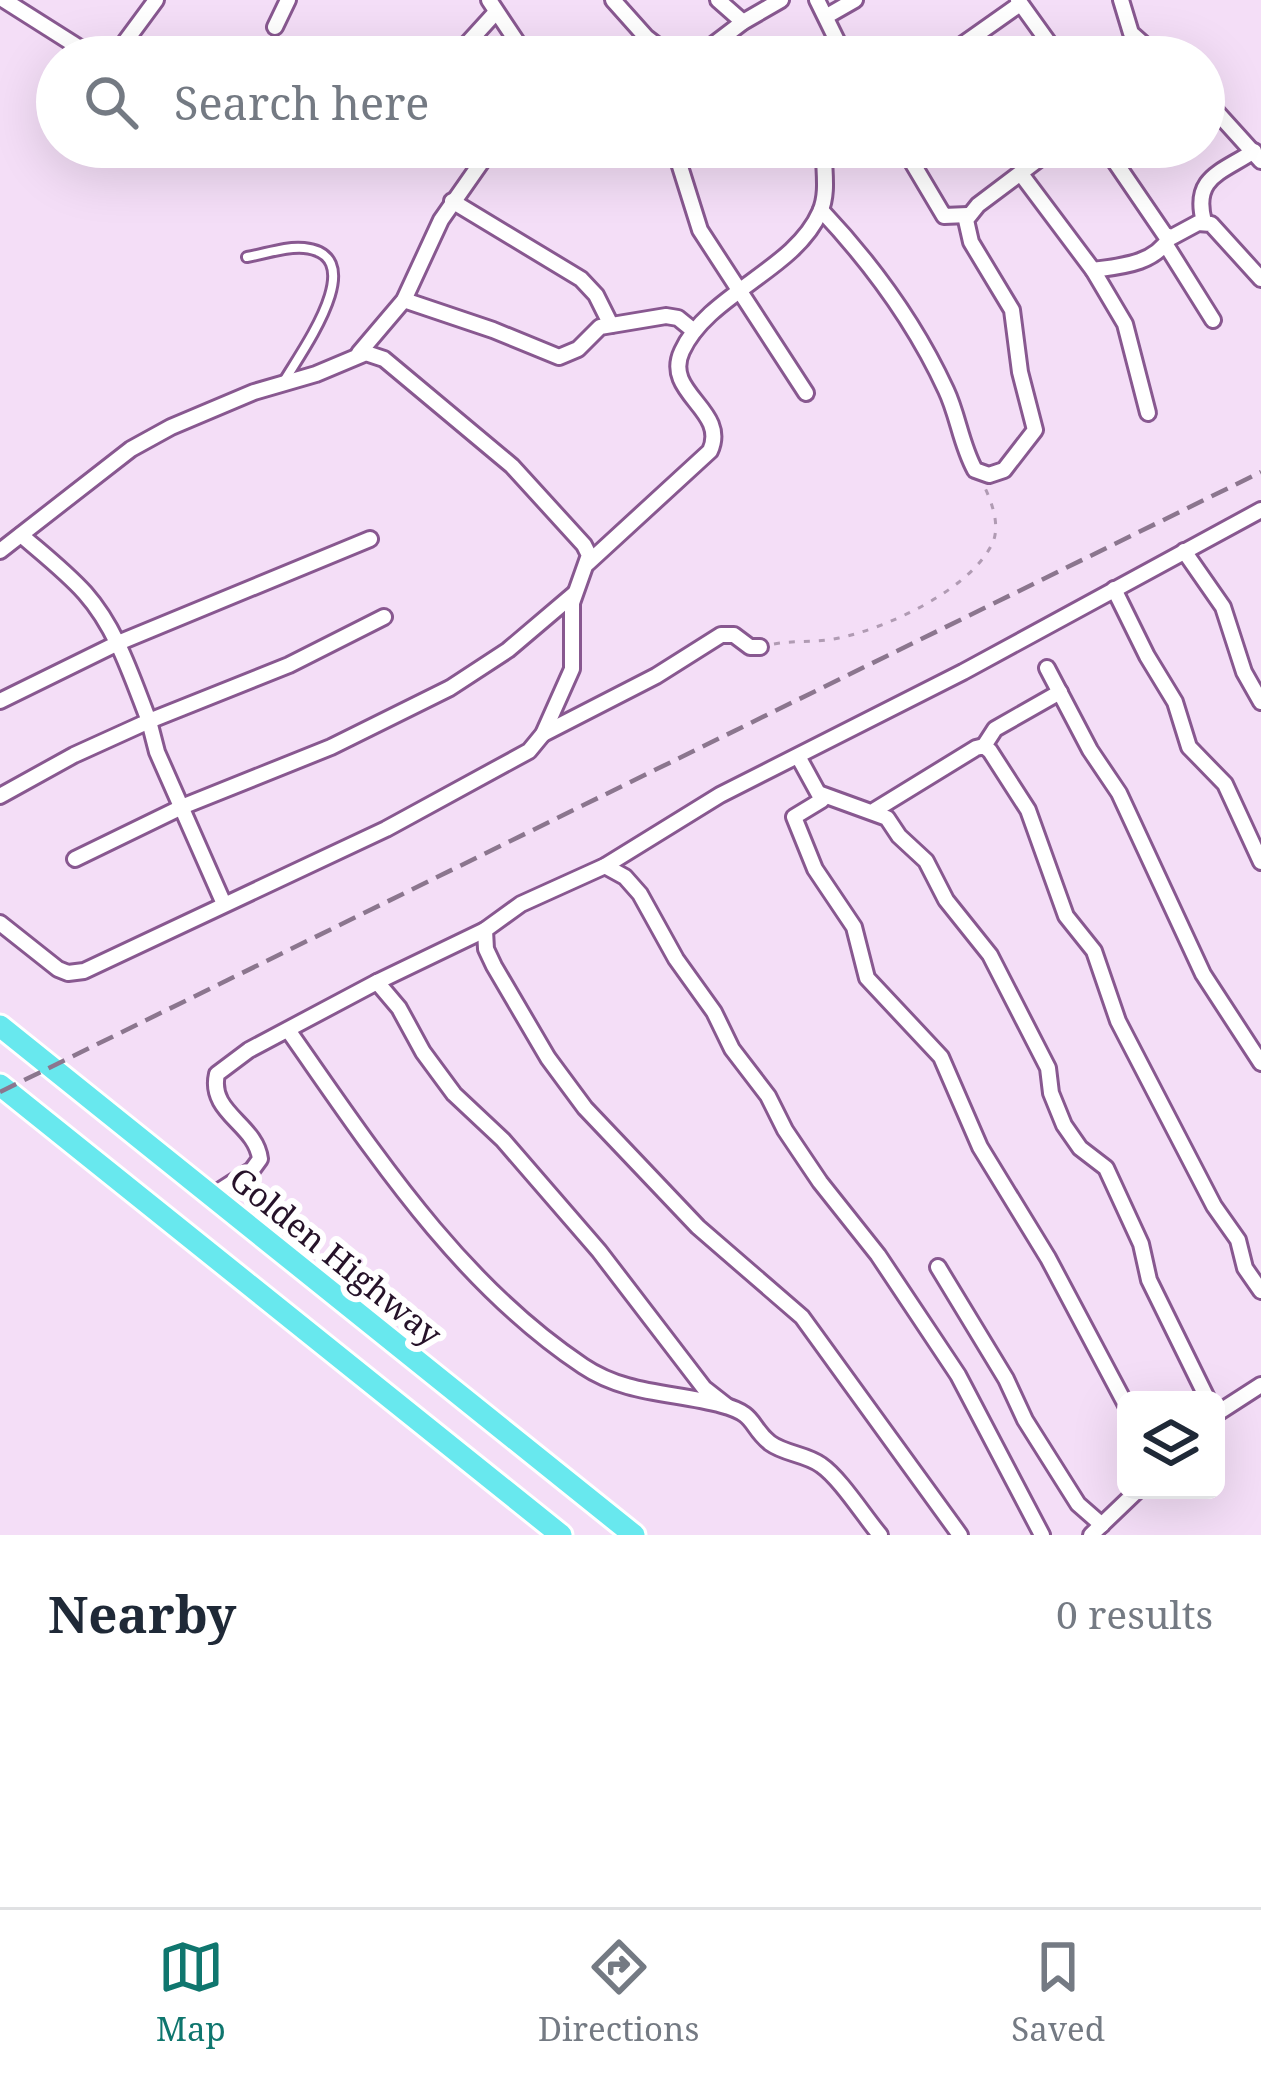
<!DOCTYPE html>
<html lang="en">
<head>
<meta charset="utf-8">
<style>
  :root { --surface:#fff; --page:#f6f6f7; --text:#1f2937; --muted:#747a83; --line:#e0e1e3; --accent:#0f766e }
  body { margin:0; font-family:"Noto Serif",serif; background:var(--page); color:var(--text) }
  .controls { position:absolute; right:36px; bottom:36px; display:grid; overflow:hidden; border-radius:18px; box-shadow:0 12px 48px #0002 }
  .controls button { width:108px; height:108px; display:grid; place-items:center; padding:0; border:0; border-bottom:3px solid var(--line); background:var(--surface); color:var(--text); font:60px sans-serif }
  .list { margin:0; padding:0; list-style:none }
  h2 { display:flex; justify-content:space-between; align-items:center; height:156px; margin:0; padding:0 48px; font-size:51px }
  h2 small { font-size:39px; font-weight:400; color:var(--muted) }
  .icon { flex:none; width:66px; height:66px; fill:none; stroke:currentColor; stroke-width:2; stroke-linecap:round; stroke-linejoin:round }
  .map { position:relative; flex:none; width:1261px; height:1535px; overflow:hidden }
  .search { position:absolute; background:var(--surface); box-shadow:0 12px 48px #0002; left:36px; right:36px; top:36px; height:132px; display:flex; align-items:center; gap:30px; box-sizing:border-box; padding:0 42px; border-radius:66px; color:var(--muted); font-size:45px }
  .sheet { height:372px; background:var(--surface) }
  nav { display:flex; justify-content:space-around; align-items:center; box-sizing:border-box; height:168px; border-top:3px solid var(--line); background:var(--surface); font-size:33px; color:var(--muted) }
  nav a { display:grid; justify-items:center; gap:6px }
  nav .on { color:var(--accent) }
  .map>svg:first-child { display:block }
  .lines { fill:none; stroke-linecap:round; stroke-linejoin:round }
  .lane-casing { stroke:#885890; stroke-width:14 }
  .street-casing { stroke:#885890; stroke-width:20 }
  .primary-casing { stroke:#fff; stroke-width:27 }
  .path { stroke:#b09bb3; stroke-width:3; stroke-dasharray:6 9; stroke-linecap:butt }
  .lane { stroke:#fff; stroke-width:8 }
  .street { stroke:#fff; stroke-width:14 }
  .primary { stroke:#68e8ee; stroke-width:21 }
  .rail { stroke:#8b768e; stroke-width:4.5; stroke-dasharray:18 9; stroke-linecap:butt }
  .labels { text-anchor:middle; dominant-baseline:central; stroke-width:12; stroke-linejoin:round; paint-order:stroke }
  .street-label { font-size:33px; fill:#261229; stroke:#fff }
</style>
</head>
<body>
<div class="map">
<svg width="1261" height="1535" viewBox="0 0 1261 1535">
  <rect width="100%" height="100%" fill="#f4def7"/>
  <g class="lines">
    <defs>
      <path id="lane" d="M247,257C265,254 286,246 304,248C374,255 298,356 283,383"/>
      <g id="street">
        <polyline points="4,0 94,57"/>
        <polyline points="489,0 527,57"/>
        <polyline points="613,0 646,37 672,57"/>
        <polyline points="718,0 743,22"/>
        <polyline points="817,0 845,57"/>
        <polyline points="1018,0 1059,57"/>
        <polyline points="1121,0 1131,33 1158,57"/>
        <polyline points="827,16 855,0"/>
        <polyline points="275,27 288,0"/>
        <polyline points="114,57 156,0"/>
        <polyline points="455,57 496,12"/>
        <polyline points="697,57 743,22 781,0"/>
        <polyline points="945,57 1020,4"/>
        <polyline points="1204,98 1261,161"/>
        <polyline points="686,147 678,160 700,230 806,393"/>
        <polyline points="903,147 944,216 968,215"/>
        <polyline points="1105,147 1165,235 1172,237 1198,223 1211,224 1261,279"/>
        <path d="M1021,174L1093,270C1122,266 1154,264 1170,237"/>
        <polyline points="452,201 581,279 596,295 611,325"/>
        <path d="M821,210C870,262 916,325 946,390C958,415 961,445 975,470L989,475L1004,470L1035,430L1020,372L1012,310L971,242L966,220L978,205L1055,147"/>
        <path d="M1204,222C1192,177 1221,173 1254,151"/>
        <polyline points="1166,245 1213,320"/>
        <polyline points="1093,270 1125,324 1148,413"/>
        <polyline points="404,300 493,330 559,357 578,349 600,327 666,316 678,318 694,331"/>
        <polyline points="359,353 404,300 441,220 492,147"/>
        <polyline points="0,551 131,449 171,427 254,392 316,374 366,353 384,359 512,466 584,545 589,555 572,603 572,669 543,734 529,751 386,829 84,971 68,973 58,969 0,923"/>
        <polyline points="1184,551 1223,607 1244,672 1261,702"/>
        <path d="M588,563L710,451C729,410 662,393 682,351C708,294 795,270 820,212C829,192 823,168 824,147"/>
        <polyline points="1114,589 1147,656 1175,702 1189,747 1225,784 1261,862"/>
        <polyline points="1047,668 1090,750 1119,793 1203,974 1261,1063"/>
        <polyline points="0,701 118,643 370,539"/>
        <polyline points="543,734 656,676 721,635 734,635 750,647 760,647"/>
        <polyline points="984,746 995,729 1060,692"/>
        <polyline points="799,758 822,800 794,817 815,869 854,927 867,978 941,1057 980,1147 1048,1258 1126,1405"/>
        <polyline points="821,794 887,818 899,836 926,861 946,900 990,955 1048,1068 1051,1093 1064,1125 1080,1148 1106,1168 1141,1244 1149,1280 1208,1400"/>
        <path d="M0,796L74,755L149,721C132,678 117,629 85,593C66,572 43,554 21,535"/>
        <polyline points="875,810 976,748 984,746 990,751 1028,810 1066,916 1094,951 1118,1021 1214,1206 1238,1240 1245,1268 1261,1291"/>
        <polyline points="75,859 184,806 331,747 450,688 508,650 574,594"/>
        <polyline points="605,866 625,877 640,894 676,959 714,1012 732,1049 768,1096 785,1130 820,1182 878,1255 958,1375 1042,1535"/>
        <polyline points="224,904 157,752 149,721 289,665 384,617"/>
        <polyline points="377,982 485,930"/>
        <path d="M288,1030C373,1151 457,1282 583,1366C626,1395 674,1392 722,1405C757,1414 749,1426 770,1443C785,1454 806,1454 821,1465C840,1478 864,1516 880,1535"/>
        <path d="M210,1197L252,1170L260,1159C256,1124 208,1113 217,1074L249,1050L377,982L399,1008L423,1052L454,1094L503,1140L599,1251L704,1388L727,1406"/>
        <polyline points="938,1267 1006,1379 1025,1420 1078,1504 1102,1525"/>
        <polyline points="1216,1414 1261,1385"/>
        <polyline points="960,1535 802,1317 698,1227 585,1108 548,1058 494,966 486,949 485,930 521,904 605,866 720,795 963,672 1261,510"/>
        <polyline points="1091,1535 1138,1490"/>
      </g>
      <g id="primary">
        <polyline points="0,1026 634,1535"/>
        <polyline points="0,1085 561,1535"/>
      </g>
    </defs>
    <use href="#lane" class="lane-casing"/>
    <use href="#street" class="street-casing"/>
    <use href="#primary" class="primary-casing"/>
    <path class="path" d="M774,644C795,640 817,643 839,638C887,628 972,589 993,542C1000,525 992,503 985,488"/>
    <use href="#lane" class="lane"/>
    <use href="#street" class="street"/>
    <use href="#primary" class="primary"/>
    <polyline class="rail" points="0,1092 1261,472"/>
  </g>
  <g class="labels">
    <g class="street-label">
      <text transform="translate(336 1256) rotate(39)">Golden Highway</text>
    </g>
  </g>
</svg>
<div class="controls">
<button><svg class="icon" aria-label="layers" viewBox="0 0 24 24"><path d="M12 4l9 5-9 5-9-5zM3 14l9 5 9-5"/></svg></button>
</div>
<div class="search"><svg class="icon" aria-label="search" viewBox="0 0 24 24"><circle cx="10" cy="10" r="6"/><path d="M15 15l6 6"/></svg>Search here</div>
</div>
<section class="sheet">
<h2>Nearby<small>0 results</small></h2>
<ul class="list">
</ul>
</section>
<nav>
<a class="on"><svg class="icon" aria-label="map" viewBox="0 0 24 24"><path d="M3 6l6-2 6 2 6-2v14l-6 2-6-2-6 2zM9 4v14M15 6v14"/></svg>Map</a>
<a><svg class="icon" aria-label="directions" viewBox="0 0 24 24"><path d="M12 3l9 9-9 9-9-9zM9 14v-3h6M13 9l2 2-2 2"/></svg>Directions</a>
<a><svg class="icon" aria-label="saved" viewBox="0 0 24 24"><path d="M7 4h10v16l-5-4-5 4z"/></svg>Saved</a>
</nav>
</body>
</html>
